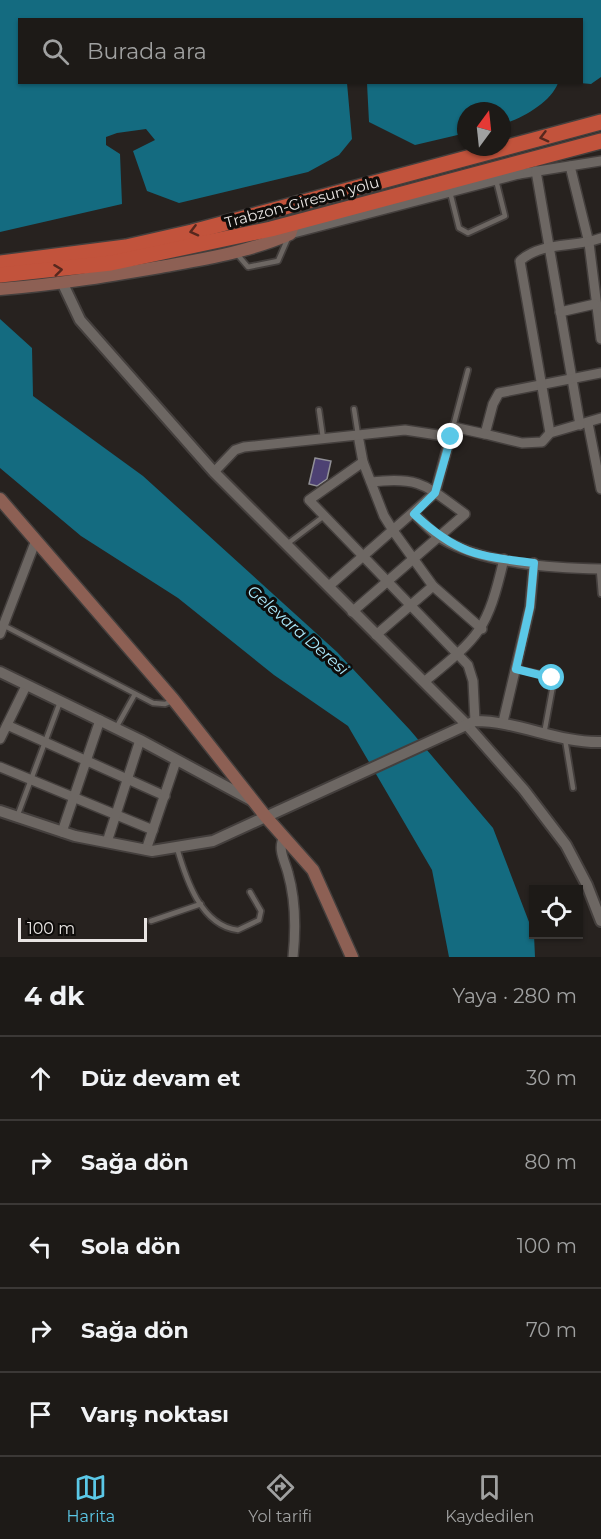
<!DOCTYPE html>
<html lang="tr">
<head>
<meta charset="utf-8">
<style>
  :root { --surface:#1d1a17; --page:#252320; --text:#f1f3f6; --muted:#a0a1a1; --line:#3b3836; --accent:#5bc8e7 }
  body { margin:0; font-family:Montserrat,sans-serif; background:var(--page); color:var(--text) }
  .controls { position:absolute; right:18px; bottom:18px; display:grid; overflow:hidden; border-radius:0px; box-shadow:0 2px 4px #0004 }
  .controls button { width:54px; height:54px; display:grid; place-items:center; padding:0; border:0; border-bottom:2px solid var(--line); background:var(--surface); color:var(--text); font:30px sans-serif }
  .compass { position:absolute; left:457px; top:102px; width:54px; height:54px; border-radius:50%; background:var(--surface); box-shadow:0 2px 4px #0004; rotate:15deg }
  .scale { position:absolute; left:18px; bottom:15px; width:129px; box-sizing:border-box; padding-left:6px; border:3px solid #e9e5e3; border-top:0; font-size:16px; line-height:21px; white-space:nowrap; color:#e9e5e3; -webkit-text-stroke:4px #0e0c0a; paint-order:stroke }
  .stop { position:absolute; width:18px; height:18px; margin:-14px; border:4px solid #5bc8e7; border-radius:50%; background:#fff }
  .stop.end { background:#5bc8e7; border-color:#fff; box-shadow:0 2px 6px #0008 }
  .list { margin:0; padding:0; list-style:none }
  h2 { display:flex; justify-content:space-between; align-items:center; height:78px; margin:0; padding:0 24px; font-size:26px }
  h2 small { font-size:20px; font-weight:400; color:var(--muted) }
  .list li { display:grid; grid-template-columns:39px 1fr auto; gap:18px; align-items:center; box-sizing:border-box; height:84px; padding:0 24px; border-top:2px solid var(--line) }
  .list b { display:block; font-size:22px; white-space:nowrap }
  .list em { font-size:20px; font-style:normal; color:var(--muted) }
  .icon { flex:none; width:33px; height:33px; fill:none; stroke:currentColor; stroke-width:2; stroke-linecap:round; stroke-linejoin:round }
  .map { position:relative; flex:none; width:601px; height:957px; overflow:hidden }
  .search { position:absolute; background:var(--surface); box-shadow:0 2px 4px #0004; left:18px; right:18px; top:18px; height:66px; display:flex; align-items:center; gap:15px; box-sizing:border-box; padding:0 21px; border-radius:0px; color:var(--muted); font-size:22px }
  .sheet { height:498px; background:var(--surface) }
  nav { display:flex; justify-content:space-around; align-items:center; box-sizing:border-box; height:84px; border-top:2px solid var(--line); background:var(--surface); font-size:16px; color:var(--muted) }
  nav a { display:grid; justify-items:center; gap:3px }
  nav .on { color:var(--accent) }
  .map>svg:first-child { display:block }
  .water { fill:#146b80 }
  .building { fill:#4d4173; stroke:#919096; stroke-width:1.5 }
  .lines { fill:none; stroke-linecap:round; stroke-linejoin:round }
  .service-casing { stroke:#443f3d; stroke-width:8 }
  .minor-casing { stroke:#443f3d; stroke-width:12 }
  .tertiary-casing { stroke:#443f3d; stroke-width:14 }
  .secondary-casing { stroke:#443f3d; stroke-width:15 }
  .trunk-casing { stroke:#443f3d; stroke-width:18 }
  .service { stroke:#6d6763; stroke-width:4.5 }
  .minor { stroke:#6d6763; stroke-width:9 }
  .tertiary { stroke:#6d6763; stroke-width:10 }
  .secondary { stroke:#8d6054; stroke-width:12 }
  .trunk { stroke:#c2533c; stroke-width:15 }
  .oneway { stroke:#56281e }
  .route { stroke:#5bc8e7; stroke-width:8 }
  .labels { text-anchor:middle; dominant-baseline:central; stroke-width:6; stroke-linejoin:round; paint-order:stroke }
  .street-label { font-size:15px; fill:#e9e5e3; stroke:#0e0c0a }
  .water-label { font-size:16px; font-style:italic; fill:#abe9fc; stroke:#0e0c0a }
</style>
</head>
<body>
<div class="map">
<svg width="601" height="957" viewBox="0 0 601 957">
  <rect width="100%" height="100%" fill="#27221f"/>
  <g class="water">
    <polygon points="0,0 601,0 601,77 591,84 580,83 582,20 20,20 20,82 347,83 352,139 339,155 308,172 179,203 147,191 133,151 155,140 146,129 117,133 106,137 106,145 120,154 122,204 0,232"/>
    <path d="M367,83V82L563,83H558C551,102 522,119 502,124V111H466V133L415,145L369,122Z"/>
    <polygon points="0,319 32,348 33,396 143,476 337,652 410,730 493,828 534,935 535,957 449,957 432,870 348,726 274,675 178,598 81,536 0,468"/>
  </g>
  <polygon class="building" points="315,458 331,461 327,479 317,486 309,484"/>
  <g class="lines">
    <defs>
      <g id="service">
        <polyline points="450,192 459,228 468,233 505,216 496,180"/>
        <polyline points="237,254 248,267 278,261 288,238"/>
        <polyline points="354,409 358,435"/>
        <polyline points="319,410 323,438"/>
        <polyline points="453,427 468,370"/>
        <polyline points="287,544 324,516"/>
        <polyline points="599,570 601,594"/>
        <polyline points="3,625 153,703 165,704 172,701"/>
        <polyline points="516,669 550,676 554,680 544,734"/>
        <polyline points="116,728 135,694"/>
        <polyline points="565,739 573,788"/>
        <polyline points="17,817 60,702"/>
        <path d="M177,848C186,879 201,926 238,930L259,920L261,911L250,892"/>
        <polyline points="151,921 201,904"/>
      </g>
      <g id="minor">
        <polyline points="570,166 589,243 601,339"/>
        <polyline points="518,171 519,174 601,161"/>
        <polyline points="536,171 580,425"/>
        <polyline points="290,234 519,174"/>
        <polyline points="560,312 595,304"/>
        <polyline points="601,373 499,393 493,404 485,434 522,443 542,442 550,433 601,418"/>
        <polyline points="588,423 601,489"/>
        <path d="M550,433L520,261C541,241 576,248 601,238"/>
        <polyline points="358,435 363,462 384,516 394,532 433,586 482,629"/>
        <polyline points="363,462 309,500 468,665 473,681 475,721"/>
        <polyline points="214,472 235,450 244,447 405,430 451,437"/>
        <path d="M414,514C423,522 432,533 442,539C484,564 552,568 601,569"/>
        <polyline points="329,586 435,493 453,427 485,434"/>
        <path d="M352,612L465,514C426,486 421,476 371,482"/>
        <polyline points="0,634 36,540"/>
        <polyline points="376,635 433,586"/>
        <path d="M424,682C480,636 487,631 504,559"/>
        <polyline points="503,722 530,607 534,563"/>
        <polyline points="7,725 165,796"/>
        <polyline points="0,739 26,686"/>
        <polyline points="0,767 153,830"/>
        <polyline points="62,832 100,720"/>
        <path d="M284,837C277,849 285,861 288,873C296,901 296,928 293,957"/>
        <polyline points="107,842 140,740"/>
        <polyline points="146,850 176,761"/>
      </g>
      <g id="tertiary">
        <polyline points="63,284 80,320 214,472 466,724 524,790 566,845 587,885 601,921"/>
        <polyline points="0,672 140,740 253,801"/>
        <path d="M0,811L75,836L152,851L213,841L475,721C519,721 557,743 601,742"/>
      </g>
      <g id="secondary">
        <path d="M0,289C54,285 107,276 160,267C204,259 249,252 290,234L294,223"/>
        <polyline points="0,499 173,699 266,817 313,870 352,957"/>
      </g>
      <g id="trunk">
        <polyline points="0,263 126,247 192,232 601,122"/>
        <polyline points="0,275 111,263 271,229 601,141"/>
      </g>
    </defs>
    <use href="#service" class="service-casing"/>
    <use href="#minor" class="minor-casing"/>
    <use href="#tertiary" class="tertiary-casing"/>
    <use href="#secondary" class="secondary-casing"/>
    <use href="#trunk" class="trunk-casing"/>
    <use href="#service" class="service"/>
    <use href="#minor" class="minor"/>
    <use href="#tertiary" class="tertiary"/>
    <use href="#secondary" class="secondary"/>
    <use href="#trunk" class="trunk"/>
  </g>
  <defs><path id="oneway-chevron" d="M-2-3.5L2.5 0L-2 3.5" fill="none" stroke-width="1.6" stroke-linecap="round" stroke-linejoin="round" transform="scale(1.5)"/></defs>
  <g class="oneway">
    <use href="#oneway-chevron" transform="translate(544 137) rotate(165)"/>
    <use href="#oneway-chevron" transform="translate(194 231) rotate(166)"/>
    <use href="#oneway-chevron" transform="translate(58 270) rotate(-7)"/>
  </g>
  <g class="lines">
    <path class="route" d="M451,437L435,493L414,514C457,554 477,556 534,563L530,607L516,669L552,678"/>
  </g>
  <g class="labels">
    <g class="street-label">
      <text transform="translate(302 202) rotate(-15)">Trabzon-Giresun yolu</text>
    </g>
    <g class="water-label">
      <text transform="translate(298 630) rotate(41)">Gelevara Deresi</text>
    </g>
  </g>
</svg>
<div class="controls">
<button><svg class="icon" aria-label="locate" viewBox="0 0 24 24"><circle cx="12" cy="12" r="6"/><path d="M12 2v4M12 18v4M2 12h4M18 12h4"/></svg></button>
</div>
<svg class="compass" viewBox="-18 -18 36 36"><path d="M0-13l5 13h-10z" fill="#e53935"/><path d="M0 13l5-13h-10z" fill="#a0a1a1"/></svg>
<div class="scale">100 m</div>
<div class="stop" style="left:552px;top:678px"></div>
<div class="stop end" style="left:451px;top:437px"></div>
<div class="search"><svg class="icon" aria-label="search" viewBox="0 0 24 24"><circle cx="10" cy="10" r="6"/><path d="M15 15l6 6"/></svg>Burada ara</div>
</div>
<section class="sheet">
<h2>4 dk<small>Yaya · 280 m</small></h2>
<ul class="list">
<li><svg class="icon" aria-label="ahead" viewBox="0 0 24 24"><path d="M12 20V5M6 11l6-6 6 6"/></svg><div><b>Düz devam et</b></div><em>30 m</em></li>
<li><svg class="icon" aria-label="right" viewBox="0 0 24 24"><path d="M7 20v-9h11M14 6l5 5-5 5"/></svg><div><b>Sağa dön</b></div><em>80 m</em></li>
<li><svg class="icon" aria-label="left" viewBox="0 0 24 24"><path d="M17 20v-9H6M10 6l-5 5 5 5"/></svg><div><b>Sola dön</b></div><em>100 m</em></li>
<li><svg class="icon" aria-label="right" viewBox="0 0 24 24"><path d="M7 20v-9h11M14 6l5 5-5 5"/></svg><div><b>Sağa dön</b></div><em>70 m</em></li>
<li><svg class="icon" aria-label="arrive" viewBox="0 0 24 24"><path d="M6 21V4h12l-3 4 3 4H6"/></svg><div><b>Varış noktası</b></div></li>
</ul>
</section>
<nav>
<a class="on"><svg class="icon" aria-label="map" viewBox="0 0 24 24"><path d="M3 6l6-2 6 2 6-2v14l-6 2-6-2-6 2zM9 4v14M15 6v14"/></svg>Harita</a>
<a><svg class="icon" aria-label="directions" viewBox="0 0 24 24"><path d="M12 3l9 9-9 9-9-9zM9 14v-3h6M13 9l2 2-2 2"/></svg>Yol tarifi</a>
<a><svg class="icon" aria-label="saved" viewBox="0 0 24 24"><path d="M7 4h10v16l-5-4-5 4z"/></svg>Kaydedilen</a>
</nav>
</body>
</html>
